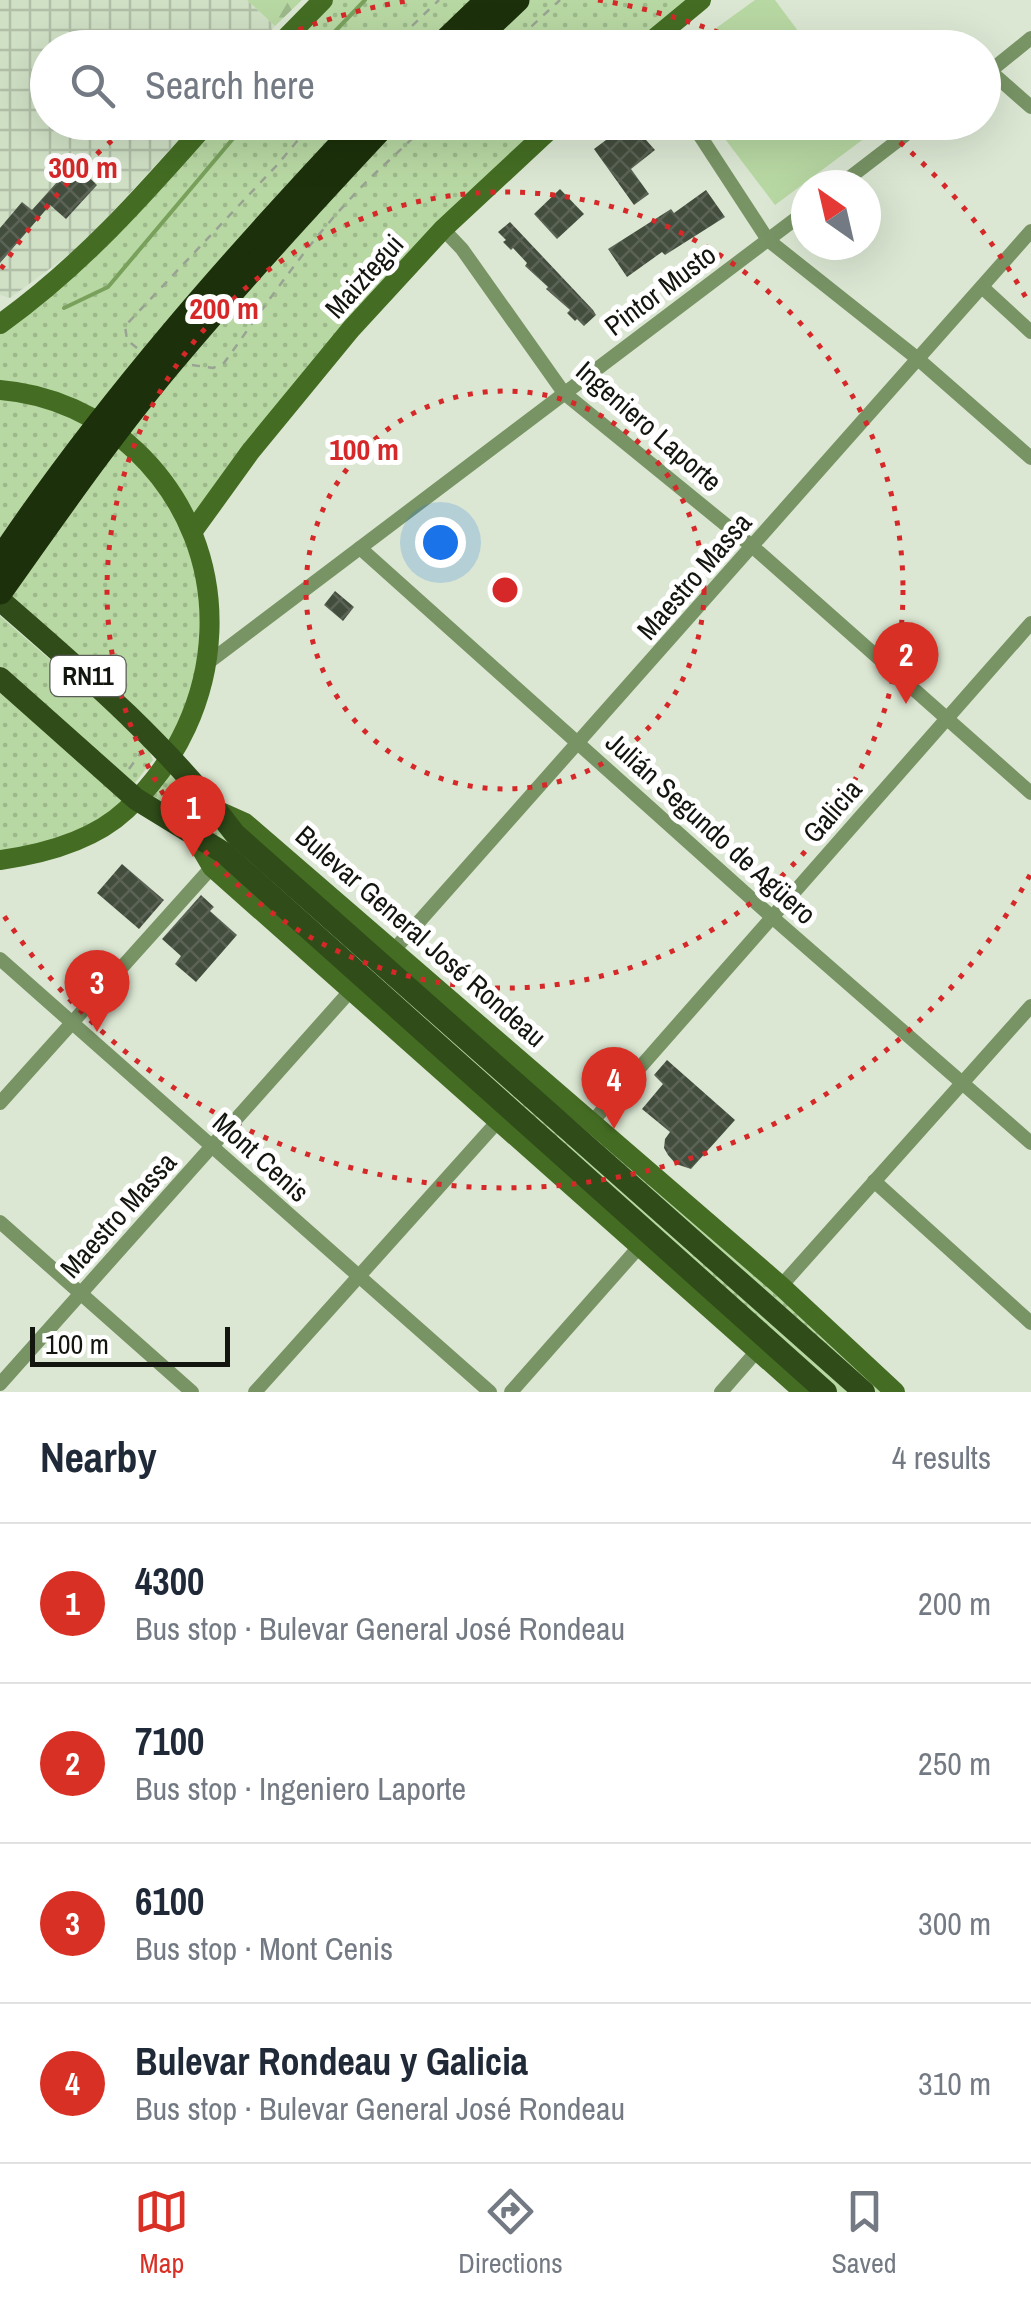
<!DOCTYPE html>
<html lang="en">
<head>
<meta charset="utf-8">
<style>
  :root { --surface:#fff; --page:#f2f2f3; --text:#1f2937; --muted:#747a83; --line:#e0e1e3; --accent:#d93025 }
  body { margin:0; font-family:"Archivo Narrow",sans-serif; background:var(--page); color:var(--text) }
  .compass { position:absolute; left:791px; top:170px; width:90px; height:90px; border-radius:50%; background:var(--surface); box-shadow:0 10px 40px #0002; rotate:326deg }
  .scale { position:absolute; left:30px; bottom:25px; width:200px; box-sizing:border-box; padding-left:10px; border:5px solid #12160f; border-top:0; font-size:28px; line-height:35px; white-space:nowrap; color:#12160f; -webkit-text-stroke:8px #fff; paint-order:stroke }
  .you { position:absolute; left:440px; top:542px; width:35px; height:35px; margin:-25px; border:8px solid #fff; border-radius:50%; background:#1a73e8; box-shadow:0 0 0 15px #1a73e833 }
  .badge { display:grid; place-items:center; width:65px; height:65px; border-radius:50%; background:var(--accent); color:#fff; font-size:32px; font-weight:700 }
  .pin { position:absolute; translate:-50% -82px; filter:drop-shadow(0 2px 5px #0008) }
  .pin::after { content:''; position:absolute; top:52px; width:35px; height:30px; background:inherit; clip-path:polygon(0 0,100% 0,50% 100%) }
  .list { margin:0; padding:0; list-style:none }
  h2 { display:flex; justify-content:space-between; align-items:center; height:130px; margin:0; padding:0 40px; font-size:42px }
  h2 small { font-size:32px; font-weight:400; color:var(--muted) }
  .list li { display:grid; grid-template-columns:65px 1fr auto; gap:30px; align-items:center; box-sizing:border-box; height:160px; padding:0 40px; border-top:2px solid var(--line) }
  .list b { display:block; font-size:38px; white-space:nowrap }
  .list p { margin:0; font-size:32px; white-space:nowrap; color:var(--muted) }
  .list em { font-size:32px; font-style:normal; color:var(--muted) }
  .icon { flex:none; width:55px; height:55px; fill:none; stroke:currentColor; stroke-width:2; stroke-linecap:round; stroke-linejoin:round }
  .map { position:relative; flex:none; width:1031px; height:1392px; overflow:hidden }
  .search { position:absolute; background:var(--surface); box-shadow:0 10px 40px #0002; left:30px; right:30px; top:30px; height:110px; display:flex; align-items:center; gap:25px; box-sizing:border-box; padding:0 35px; border-radius:55px; color:var(--muted); font-size:38px }
  .sheet { height:770px; background:var(--surface) }
  nav { display:flex; justify-content:space-around; align-items:center; box-sizing:border-box; height:140px; border-top:2px solid var(--line); background:var(--surface); font-size:28px; color:var(--muted) }
  nav a { display:grid; justify-items:center; gap:5px }
  nav .on { color:var(--accent) }
  .map>svg:first-child { display:block }
  .industrial { fill:url(#industrial-grid) }
  .green { fill:url(#green-dots) }
  .forest { fill:url(#forest-firs) }
  .pitch { fill:#b8d8a3 }
  .lines { fill:none; stroke-linecap:round; stroke-linejoin:round }
  .stream { stroke:#79a15c; stroke-width:4 }
  .building { fill:url(#building-cross-hatch) }
  .path { stroke:#99a393; stroke-width:2.5; stroke-dasharray:8 8; stroke-linecap:butt }
  .minor { stroke:#789465; stroke-width:14 }
  .secondary { stroke:#446d23; stroke-width:20 }
  .primary { stroke:#2f4c19; stroke-width:22 }
  .motorway { stroke:#1c310b; stroke-width:25 }
  .motorway-bridge { stroke:#1c310b; stroke-width:25 }
  .ring { fill:none; stroke:#d62828; stroke-width:5; stroke-dasharray:5 10 }
  .labels { text-anchor:middle; dominant-baseline:central; stroke-width:10; stroke-linejoin:round; paint-order:stroke }
  .shield { fill:#fff; stroke:#595c57; stroke-width:2.5 }
  .shield-label { font-size:25px; font-weight:bold; fill:#12160f }
  .street-label { font-size:28px; fill:#12160f; stroke:#fff }
  .centre { fill:#d62828; stroke:#fff; stroke-width:5 }
  .ring-label { font-size:30px; text-anchor:middle; font-weight:bold; fill:#d62828; stroke:#fff; stroke-width:10; stroke-linejoin:round; paint-order:stroke }
</style>
</head>
<body>
<div class="map">
<svg width="1031" height="1392" viewBox="0 0 1031 1392">
  <defs>
    <pattern id="industrial-grid" width="8" height="8" patternUnits="userSpaceOnUse" patternTransform="scale(2.5)"><rect width="8" height="8" fill="#cfe0c5"/><path d="M0 4h8M4 0v8" fill="none" stroke="#b1bfa8"/></pattern>
    <pattern id="green-dots" width="8" height="8" patternUnits="userSpaceOnUse" patternTransform="scale(2.5)"><rect width="8" height="8" fill="#b8d8a3"/><path d="M2 2h.1M6 6h.1" fill="none" stroke="#9db98b" stroke-width="1.8" stroke-linecap="round"/></pattern>
    <pattern id="forest-firs" width="22" height="20" patternUnits="userSpaceOnUse" patternTransform="scale(2.5)"><rect width="22" height="20" fill="#b8d8a3"/><path d="M5 1l3.5 6h-7zM16 11l3.5 6h-7z" fill="#9db98b"/></pattern>
    <pattern id="building-cross-hatch" width="8" height="8" patternUnits="userSpaceOnUse" patternTransform="scale(2.5)"><rect width="8" height="8" fill="#434d3d"/><path d="M0 0l8 8M0 8l8-8" fill="none" stroke="#5a6355"/></pattern>
  </defs>
  <rect width="100%" height="100%" fill="#dbe7d3"/>
  <polygon class="industrial" points="0,0 247,0 275,26 257,47 48,48 48,122 194,123 82,245 10,298 0,295"/>
  <g class="green">
    <polygon points="323,0 701,0 643,47 276,48"/>
    <polygon points="208,123 558,123 444,229 193,530 212,629 172,757 895,1392 804,1392 192,833 137,799 126,811 0,860 0,678 136,799 171,757 0,600 0,324"/>
    <polygon points="0,616 147,744 153,760 135,783 0,668"/>
  </g>
  <polygon class="forest" points="247,0 302,0 275,26"/>
  <g class="pitch">
    <polygon points="755,0 775,0 810,47 690,47"/>
    <polygon points="713,123 866,123 873,132 775,205"/>
  </g>
  <g class="lines">
    <g class="stream">
      <polyline points="319,48 365,0"/>
      <polyline points="64,308 108,287 247,122"/>
    </g>
  </g>
  <g class="building">
    <polygon points="630,122 655,150 631,169 649,194 634,205 594,149"/>
    <polygon points="74,163 97,185 66,219 50,205 0,263 0,228 22,202 32,210"/>
    <polygon points="560,189 584,214 557,239 534,214"/>
    <polygon points="706,190 725,217 665,255 662,252 627,277 608,249 671,209 674,213"/>
    <polygon points="510,222 593,310 596,315 584,326 577,319 575,321 567,313 570,310 546,289 548,287 525,266 527,263 513,248 511,250 503,242 506,240 498,232"/>
    <polygon points="335,591 354,607 343,621 324,605"/>
    <polygon points="122,864 164,900 139,929 97,893"/>
    <polygon points="201,895 214,907 210,911 237,935 196,982 175,964 181,956 162,939"/>
    <polygon points="667,1060 735,1120 691,1169 676,1164 668,1155 664,1148 665,1139 670,1132 642,1109 663,1084 654,1075"/>
  </g>
  <g class="lines">
    <g class="path">
      <polyline points="389,48 439,0"/>
      <polyline points="508,48 560,0"/>
      <polyline points="137,348 127,340 125,326 278,164 313,122"/>
      <path d="M192,365L213,368L224,363C265,306 303,249 351,198C375,171 404,149 428,122"/>
      <polyline points="129,769 142,751"/>
    </g>
    <g class="minor">
      <polyline points="990,71 1031,107"/>
      <polyline points="984,76 1031,38"/>
      <polyline points="691,122 768,240 918,359 1031,458"/>
      <polyline points="840,185 922,122"/>
      <polyline points="443,229 462,249 564,393 753,547 1031,793"/>
      <polyline points="982,287 1031,332"/>
      <polyline points="360,548 772,917 1031,1143"/>
      <polyline points="209,662 806,211"/>
      <polyline points="393,951 1031,231"/>
      <polyline points="0,959 490,1392"/>
      <polyline points="0,1103 212,867"/>
      <polyline points="592,1122 1031,623"/>
      <polyline points="874,1181 1031,1323"/>
      <polyline points="0,1222 192,1392"/>
      <polyline points="781,1286 1031,1006"/>
      <polyline points="0,1384 352,989"/>
      <polyline points="255,1392 499,1120"/>
      <polyline points="511,1392 639,1247"/>
      <polyline points="721,1392 756,1352"/>
    </g>
    <g class="secondary">
      <polyline points="276,48 323,0"/>
      <polyline points="643,48 701,0"/>
      <path d="M0,324C80,267 144,195 208,122"/>
      <path d="M0,390C51,394 100,416 136,451C241,551 230,714 126,810C93,841 43,854 0,860"/>
      <polyline points="193,531 250,452 351,329 443,229 558,122"/>
      <polyline points="218,811 245,823 781,1286 895,1392"/>
      <polyline points="192,833 212,867 804,1392"/>
    </g>
    <g class="primary">
      <path d="M0,600C84,673 168,745 235,834L864,1392"/>
      <polyline points="0,678 136,799 224,853 826,1392"/>
    </g>
    <g class="motorway">
      <polyline points="438,48 488,0"/>
      <polyline points="466,48 517,0"/>
    </g>
    <g class="motorway-bridge">
      <path d="M0,560C106,402 232,260 362,122"/>
      <path d="M0,592C54,516 108,438 168,366C238,282 312,202 387,122"/>
    </g>
  </g>
  <g class="ring">
    <circle cx="505" cy="590" r="199"/>
    <circle cx="505" cy="590" r="398"/>
    <path d="M1030 875A597 597 0 0 1 1 911M1 269A597 597 0 0 1 133 123M257 47A597 597 0 0 1 412 0M598 0A597 597 0 0 1 753 47M877 123A597 597 0 0 1 1030 305"/>
  </g>
  <g class="labels">
    <rect class="shield" x="50.5" y="656" width="75" height="40" rx="8"/>
    <g class="shield-label">
      <text x="88" y="676">RN11</text>
    </g>
    <g class="street-label">
      <text transform="translate(364 276) rotate(-48)">Maiztegui</text>
      <text transform="translate(660 290) rotate(-37)">Pintor Musto</text>
      <text transform="translate(649 426) rotate(41)">Ingeniero Laporte</text>
      <text transform="translate(694 576) rotate(-49)">Maestro Massa</text>
      <text transform="translate(832 811) rotate(-49)">Galicia</text>
      <text transform="translate(711 828) rotate(42)">Julián Segundo de Agüero</text>
      <text transform="translate(421 936) rotate(41)">Bulevar General José Rondeau</text>
      <text transform="translate(261 1157) rotate(42)">Mont Cenis</text>
      <text transform="translate(118 1215) rotate(-48)">Maestro Massa</text>
    </g>
  </g>
  <circle cx="505" cy="590" r="15" class="centre"/>
  <g class="ring-label">
    <text x="83" y="178">300 m</text>
    <text x="224" y="319">200 m</text>
    <text x="364" y="460">100 m</text>
  </g>
</svg>
<svg class="compass" viewBox="-18 -18 36 36"><path d="M0-13l5 13h-10z" fill="#e53935"/><path d="M0 13l5-13h-10z" fill="#747a83"/></svg>
<div class="scale">100 m</div>
<div class="you"></div>
<div class="pin badge" style="left:193px;top:857px">1</div>
<div class="pin badge" style="left:906px;top:704px">2</div>
<div class="pin badge" style="left:97px;top:1032px">3</div>
<div class="pin badge" style="left:614px;top:1129px">4</div>
<div class="search"><svg class="icon" aria-label="search" viewBox="0 0 24 24"><circle cx="10" cy="10" r="6"/><path d="M15 15l6 6"/></svg>Search here</div>
</div>
<section class="sheet">
<h2>Nearby<small>4 results</small></h2>
<ul class="list">
<li><span class="badge">1</span><div><b>4300</b><p>Bus stop · Bulevar General José Rondeau</p></div><em>200 m</em></li>
<li><span class="badge">2</span><div><b>7100</b><p>Bus stop · Ingeniero Laporte</p></div><em>250 m</em></li>
<li><span class="badge">3</span><div><b>6100</b><p>Bus stop · Mont Cenis</p></div><em>300 m</em></li>
<li><span class="badge">4</span><div><b>Bulevar Rondeau y Galicia</b><p>Bus stop · Bulevar General José Rondeau</p></div><em>310 m</em></li>
</ul>
</section>
<nav>
<a class="on"><svg class="icon" aria-label="map" viewBox="0 0 24 24"><path d="M3 6l6-2 6 2 6-2v14l-6 2-6-2-6 2zM9 4v14M15 6v14"/></svg>Map</a>
<a><svg class="icon" aria-label="directions" viewBox="0 0 24 24"><path d="M12 3l9 9-9 9-9-9zM9 14v-3h6M13 9l2 2-2 2"/></svg>Directions</a>
<a><svg class="icon" aria-label="saved" viewBox="0 0 24 24"><path d="M7 4h10v16l-5-4-5 4z"/></svg>Saved</a>
</nav>
</body>
</html>
